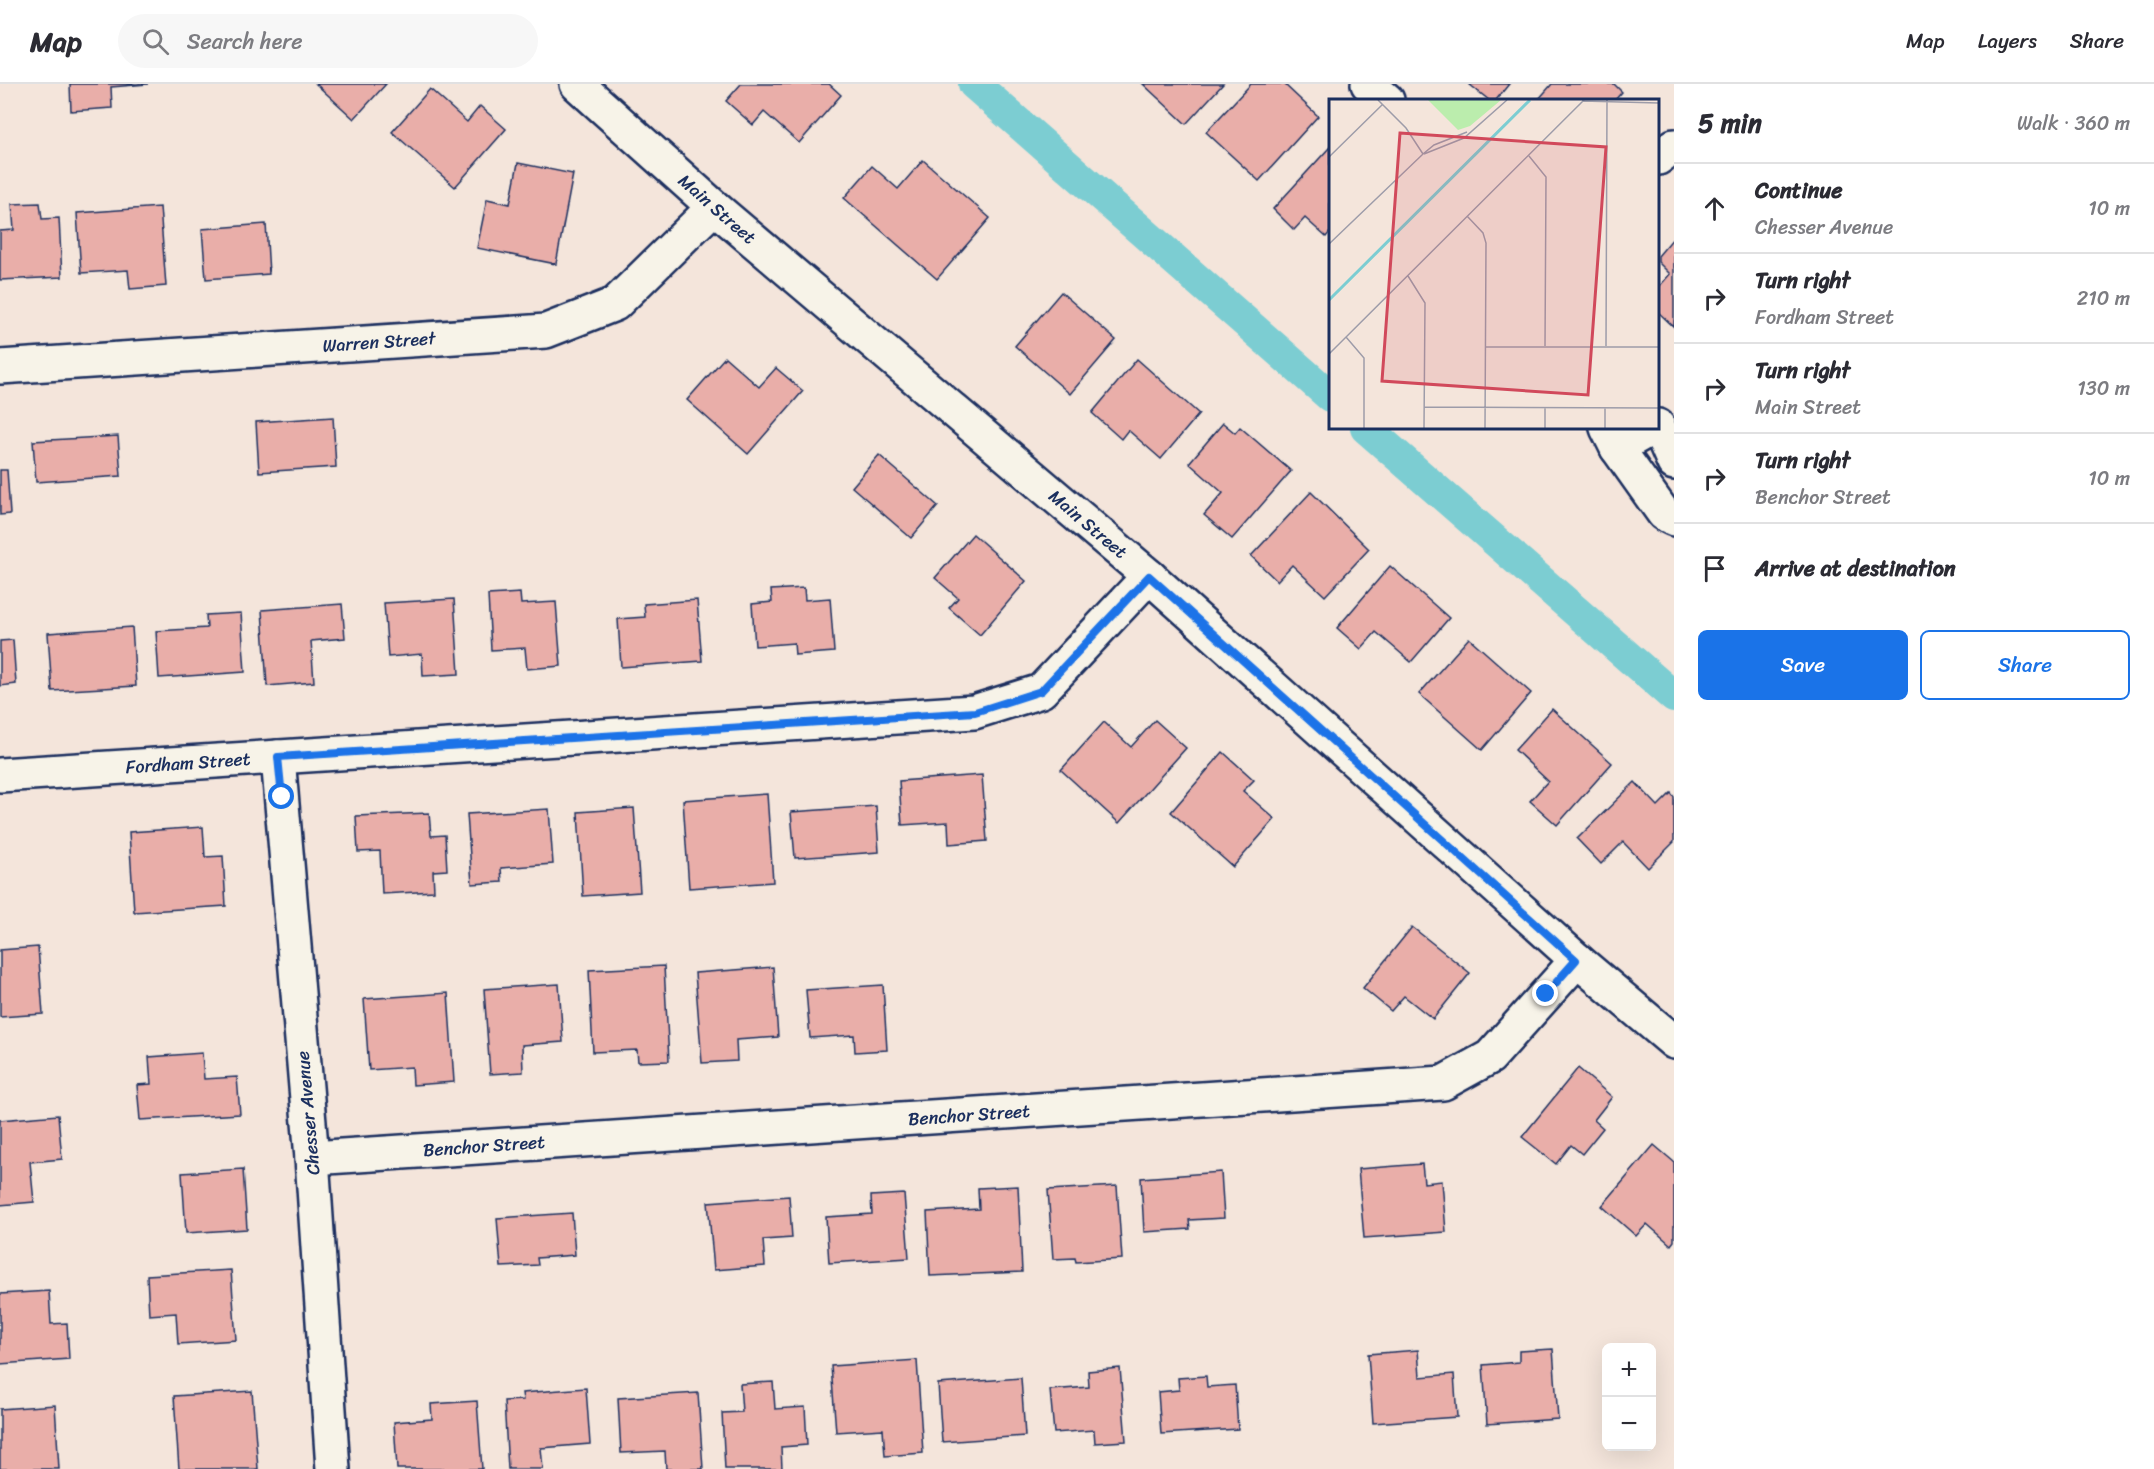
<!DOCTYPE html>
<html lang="en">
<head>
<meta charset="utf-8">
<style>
  :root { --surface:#fff; --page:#f7f7f7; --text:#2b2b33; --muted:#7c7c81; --line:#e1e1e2; --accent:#1a73e8 }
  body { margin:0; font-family:Sriracha,sans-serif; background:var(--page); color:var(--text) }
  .controls { position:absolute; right:18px; bottom:18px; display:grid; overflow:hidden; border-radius:9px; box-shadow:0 6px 24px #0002 }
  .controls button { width:54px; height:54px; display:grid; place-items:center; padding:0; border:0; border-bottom:2px solid var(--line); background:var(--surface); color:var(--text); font:30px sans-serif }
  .stop { position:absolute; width:18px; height:18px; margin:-14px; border:4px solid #1a73e8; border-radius:50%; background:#fff }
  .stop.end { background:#1a73e8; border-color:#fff; box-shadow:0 2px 6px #0008 }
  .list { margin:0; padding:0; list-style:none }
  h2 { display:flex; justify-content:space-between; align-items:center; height:78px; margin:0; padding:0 24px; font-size:26px }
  h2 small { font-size:20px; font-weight:400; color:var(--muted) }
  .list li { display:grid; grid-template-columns:39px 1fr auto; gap:18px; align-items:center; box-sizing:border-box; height:90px; padding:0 24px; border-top:2px solid var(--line) }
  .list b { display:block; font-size:22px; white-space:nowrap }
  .list p { margin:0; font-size:20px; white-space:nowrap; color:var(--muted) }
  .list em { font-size:20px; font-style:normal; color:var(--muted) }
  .actions { display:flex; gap:12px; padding:18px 24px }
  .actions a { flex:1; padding:14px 0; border:2px solid var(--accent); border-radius:9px; text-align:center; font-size:21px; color:var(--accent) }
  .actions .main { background:var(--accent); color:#fff }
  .icon { flex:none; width:33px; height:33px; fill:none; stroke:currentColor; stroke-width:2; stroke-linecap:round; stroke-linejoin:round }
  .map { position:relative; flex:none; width:1674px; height:1385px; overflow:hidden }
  header { display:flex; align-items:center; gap:36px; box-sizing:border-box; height:84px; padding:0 30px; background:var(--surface); border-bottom:2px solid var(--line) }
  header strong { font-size:28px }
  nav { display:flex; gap:33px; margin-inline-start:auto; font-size:21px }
  .search { width:420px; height:54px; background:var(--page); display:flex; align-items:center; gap:15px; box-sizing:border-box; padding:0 21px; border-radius:33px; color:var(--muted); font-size:22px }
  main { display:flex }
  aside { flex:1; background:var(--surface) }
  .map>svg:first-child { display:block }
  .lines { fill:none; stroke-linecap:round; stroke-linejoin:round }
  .canal { stroke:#7ccdd2; stroke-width:32 }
  .building { fill:#e9aea9; stroke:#1b2f5e; stroke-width:1.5 }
  .minor-casing { stroke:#1b2f5e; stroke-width:38 }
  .minor { stroke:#f7f3e8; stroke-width:33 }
  .route { stroke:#1a73e8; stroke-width:8 }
  .labels { text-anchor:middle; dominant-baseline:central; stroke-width:6; stroke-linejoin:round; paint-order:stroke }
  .street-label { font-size:18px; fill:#1b2f5e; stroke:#f7f3e8 }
  .inset-river { fill:none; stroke:#7ccdd2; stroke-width:3 }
  .inset-road { fill:none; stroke:#9d9ca9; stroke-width:1.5 }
  .view { fill:#d1495b; fill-opacity:0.15; stroke:#d1495b; stroke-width:3 }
  .inset-edge { fill:none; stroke:#1b2f5e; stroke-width:3 }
</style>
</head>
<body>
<header>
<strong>Map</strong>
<div class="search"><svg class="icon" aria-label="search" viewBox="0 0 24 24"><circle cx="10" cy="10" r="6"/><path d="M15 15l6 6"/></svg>Search here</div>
<nav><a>Map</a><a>Layers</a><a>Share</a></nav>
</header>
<main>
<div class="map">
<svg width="1674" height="1385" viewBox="0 0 1674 1385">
  <rect width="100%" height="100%" fill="#f4e5db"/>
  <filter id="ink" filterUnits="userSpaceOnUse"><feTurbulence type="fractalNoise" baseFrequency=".0167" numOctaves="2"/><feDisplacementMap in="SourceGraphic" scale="12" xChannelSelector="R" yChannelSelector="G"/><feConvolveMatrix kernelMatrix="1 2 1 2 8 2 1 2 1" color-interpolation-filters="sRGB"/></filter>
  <g filter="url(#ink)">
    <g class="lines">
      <g class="canal">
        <polyline points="974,0 1330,312"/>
        <polyline points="1366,344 1674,613"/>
      </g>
    </g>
    <g class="building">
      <polygon points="70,0 148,0 111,3 112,24 71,27"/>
      <polygon points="316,0 386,0 354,35"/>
      <polygon points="741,0 829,0 841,11 799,59 764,28 753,41 726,17"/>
      <polygon points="1143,0 1223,0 1186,40"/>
      <polygon points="1251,0 1284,0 1318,32 1259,97 1206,48"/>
      <polygon points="1469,0 1509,0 1496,16 1489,16"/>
      <polygon points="1552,0 1614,0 1622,8 1615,16 1538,16"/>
      <polygon points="430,5 467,38 480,22 506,45 455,103 392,48"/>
      <polygon points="1330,63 1330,148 1326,153 1305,134 1294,146 1273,125"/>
      <polygon points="923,76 990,134 937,195 844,114 872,82 898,105"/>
      <polygon points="518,79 573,90 556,180 477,164 487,115 510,120"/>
      <polygon points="40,119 42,135 59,134 62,193 0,196 0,147 14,146 12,120"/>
      <polygon points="160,123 166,202 130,205 128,186 81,189 77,129"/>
      <polygon points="266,140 269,190 206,195 202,145"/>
      <polygon points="1674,153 1674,243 1658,228 1658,204 1670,190 1658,178 1658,172"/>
      <polygon points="1061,208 1116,256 1070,310 1015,262"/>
      <polygon points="725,273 759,303 776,284 803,307 748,370 687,316"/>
      <polygon points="1137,275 1199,330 1161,375 1128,346 1121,355 1092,329"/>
      <polygon points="333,333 336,383 259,388 256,338"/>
      <polygon points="1223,339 1235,349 1240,343 1291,387 1232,455 1204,431 1223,409 1189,379"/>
      <polygon points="118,352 121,392 36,398 33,357"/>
      <polygon points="879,371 938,422 911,454 852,403"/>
      <polygon points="0,386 7,386 10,430 0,431"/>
      <polygon points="1311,408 1369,465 1325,512 1292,481 1277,497 1251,472"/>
      <polygon points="973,450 1026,497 980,551 949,524 958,514 935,494"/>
      <polygon points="1390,482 1449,534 1411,578 1376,548 1361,565 1337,544"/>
      <polygon points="804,504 805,516 830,514 834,568 795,571 794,559 755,562 752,520 772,518 771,506"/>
      <polygon points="520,509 521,520 556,518 561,582 527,585 525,564 491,566 488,511"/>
      <polygon points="454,515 459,590 423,592 422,570 388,573 384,519"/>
      <polygon points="697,516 702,577 621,583 618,535 645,533 644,520"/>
      <polygon points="342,520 345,554 311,557 314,598 267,602 262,526"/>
      <polygon points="241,529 245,588 159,594 156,547 207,544 206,531"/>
      <polygon points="132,543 136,602 52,607 48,549"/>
      <polygon points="1469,554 1531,609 1482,666 1419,610"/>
      <polygon points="13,556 16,600 0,602 0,557"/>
      <polygon points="1552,625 1612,679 1557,741 1530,717 1548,697 1515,666"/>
      <polygon points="1155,636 1186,664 1119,739 1061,686 1104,638 1131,663"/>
      <polygon points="1223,668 1254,696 1243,707 1275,735 1233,783 1171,728"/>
      <polygon points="982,691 987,757 949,760 948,738 902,741 899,697"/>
      <polygon points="1635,698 1658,722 1671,709 1674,713 1674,758 1648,784 1623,758 1601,780 1577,755"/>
      <polygon points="767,710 773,798 689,804 683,716"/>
      <polygon points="876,722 879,768 795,774 791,728"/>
      <polygon points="634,724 640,808 583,812 578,728"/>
      <polygon points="549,725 553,780 501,784 502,798 472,800 467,730"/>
      <polygon points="429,729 431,752 445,751 447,786 433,787 434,807 382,810 380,767 358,768 356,732"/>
      <polygon points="203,743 205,773 223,772 226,822 134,828 129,748"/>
      <polygon points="1412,843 1470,889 1433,935 1404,912 1391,927 1363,904"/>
      <polygon points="38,863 43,930 0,933 0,866"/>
      <polygon points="664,882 669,977 638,978 637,966 593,968 589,886"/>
      <polygon points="773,883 778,953 736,956 737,977 702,979 695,889"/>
      <polygon points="559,900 563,958 522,961 523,988 490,990 484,905"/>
      <polygon points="883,901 887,966 855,968 854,951 810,954 806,906"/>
      <polygon points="448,909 454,998 413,1001 412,983 369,986 364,915"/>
      <polygon points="202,969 204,995 237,993 240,1030 140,1036 137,1001 151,1000 149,973"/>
      <polygon points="1578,984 1612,1013 1594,1036 1603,1044 1582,1070 1571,1061 1556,1080 1522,1053"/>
      <polygon points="58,1031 62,1075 30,1078 34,1118 0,1121 0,1036"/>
      <polygon points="1654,1061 1674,1078 1674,1157 1671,1161 1647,1140 1636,1152 1602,1122"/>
      <polygon points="1422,1080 1424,1099 1442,1097 1446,1148 1364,1154 1358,1085"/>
      <polygon points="243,1085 247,1145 186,1149 182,1089"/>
      <polygon points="1221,1088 1224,1134 1189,1136 1190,1145 1144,1148 1141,1094"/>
      <polygon points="1018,1102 1022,1188 930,1192 927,1128 979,1125 978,1104"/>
      <polygon points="1117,1102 1122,1175 1076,1178 1075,1174 1053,1175 1048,1106"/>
      <polygon points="904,1110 909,1174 829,1179 826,1133 872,1130 871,1112"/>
      <polygon points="789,1112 792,1154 763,1156 765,1182 714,1186 708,1118"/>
      <polygon points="572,1129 575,1171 537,1174 538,1181 501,1183 497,1134"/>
      <polygon points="231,1186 236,1256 178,1260 176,1229 149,1231 147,1191"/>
      <polygon points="49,1207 51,1240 67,1239 69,1275 0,1280 0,1210"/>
      <polygon points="1553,1265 1558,1335 1487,1340 1483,1281 1519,1278 1519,1267"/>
      <polygon points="1418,1266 1420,1293 1454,1290 1457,1333 1373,1339 1368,1270"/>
      <polygon points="917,1276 923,1369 885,1372 883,1345 836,1348 831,1282"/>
      <polygon points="1120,1284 1126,1357 1095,1359 1094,1346 1054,1349 1050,1306 1089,1303 1088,1287"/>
      <polygon points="1206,1292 1207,1303 1235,1301 1238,1345 1161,1350 1158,1308 1179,1306 1178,1294"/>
      <polygon points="1021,1294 1025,1352 942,1358 938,1300"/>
      <polygon points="773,1298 775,1325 805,1323 807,1361 781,1363 782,1385 725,1385 722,1329 742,1328 740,1300"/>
      <polygon points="586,1304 590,1360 541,1364 543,1385 508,1385 504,1317 523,1316 522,1309"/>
      <polygon points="252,1307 258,1385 179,1385 174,1312"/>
      <polygon points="698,1309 703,1385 666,1385 665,1367 621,1369 618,1314"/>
      <polygon points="477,1317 482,1385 397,1385 394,1338 432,1335 431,1320"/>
      <polygon points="55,1321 59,1385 0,1385 0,1325"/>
    </g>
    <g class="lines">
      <defs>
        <g id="minor">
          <polyline points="577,0 714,123 1149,492 1577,876 1674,958"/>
          <polyline points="1368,0 1387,16"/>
          <polyline points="1658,74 1674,62"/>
          <polyline points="0,283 546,247 615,220 714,123"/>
          <polyline points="1658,342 1674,379"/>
          <polyline points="1607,344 1617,364 1664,430 1674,435"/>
          <polyline points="1617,364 1652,344"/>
          <polyline points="278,673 312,1074 333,1385"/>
          <polyline points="0,691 974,628 1041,607 1149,492"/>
          <polyline points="312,1074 1443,999 1490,973 1577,876"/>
        </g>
      </defs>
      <use href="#minor" class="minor-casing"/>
      <use href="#minor" class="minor"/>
    </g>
  </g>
  <g class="lines" filter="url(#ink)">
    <polyline class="route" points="282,713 278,673 975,628 1041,607 1149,492 1576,876 1546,910"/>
  </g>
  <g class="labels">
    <g class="street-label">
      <text transform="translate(717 125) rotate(41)">Main Street</text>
      <text transform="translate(379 258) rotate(-4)">Warren Street</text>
      <text transform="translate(1088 440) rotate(40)">Main Street</text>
      <text transform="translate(188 679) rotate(-4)">Fordham Street</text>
      <text transform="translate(308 1029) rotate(-95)">Chesser Avenue</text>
      <text transform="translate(969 1031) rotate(-4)">Benchor Street</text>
      <text transform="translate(484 1062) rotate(-4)">Benchor Street</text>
    </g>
  </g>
  <g transform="translate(1329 15)">
    <rect width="330" height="330" fill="#f4e5db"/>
    <path d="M99,1H172L141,27L129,31Z" fill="#bbedad"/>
    <path class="inset-river" d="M0,201L201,1"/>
    <path class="inset-road" d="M49,1L77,29L94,55M253,2L330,4M95,55L135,39L178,1M200,57L217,78L216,247M0,58L54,5M138,117L154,134L157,144L156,329M0,145L94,55L105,46L138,33M79,177L96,204L95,329M17,238L35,259V329M277,247L278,1M156,248H330M0,255L255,1M95,308L330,309M216,329V309M276,329V309"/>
    <path class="view" d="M71,34L277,48L259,296L53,282Z"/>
    <rect width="330" height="330" class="inset-edge"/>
  </g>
</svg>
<div class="controls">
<button>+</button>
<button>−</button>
</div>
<div class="stop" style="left:282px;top:713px"></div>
<div class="stop end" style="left:1546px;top:910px"></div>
</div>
<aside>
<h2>5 min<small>Walk · 360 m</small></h2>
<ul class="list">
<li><svg class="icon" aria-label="ahead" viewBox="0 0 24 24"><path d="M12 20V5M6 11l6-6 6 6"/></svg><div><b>Continue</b><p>Chesser Avenue</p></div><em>10 m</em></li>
<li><svg class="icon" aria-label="right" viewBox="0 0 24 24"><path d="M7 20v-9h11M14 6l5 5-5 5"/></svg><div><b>Turn right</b><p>Fordham Street</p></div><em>210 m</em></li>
<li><svg class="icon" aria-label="right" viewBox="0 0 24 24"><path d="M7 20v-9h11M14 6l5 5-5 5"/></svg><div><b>Turn right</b><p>Main Street</p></div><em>130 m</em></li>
<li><svg class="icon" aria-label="right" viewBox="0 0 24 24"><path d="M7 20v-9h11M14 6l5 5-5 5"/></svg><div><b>Turn right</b><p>Benchor Street</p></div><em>10 m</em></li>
<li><svg class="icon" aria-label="arrive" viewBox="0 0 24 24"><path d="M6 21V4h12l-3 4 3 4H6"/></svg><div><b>Arrive at destination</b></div></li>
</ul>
<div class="actions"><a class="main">Save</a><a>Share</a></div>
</aside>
</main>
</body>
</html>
